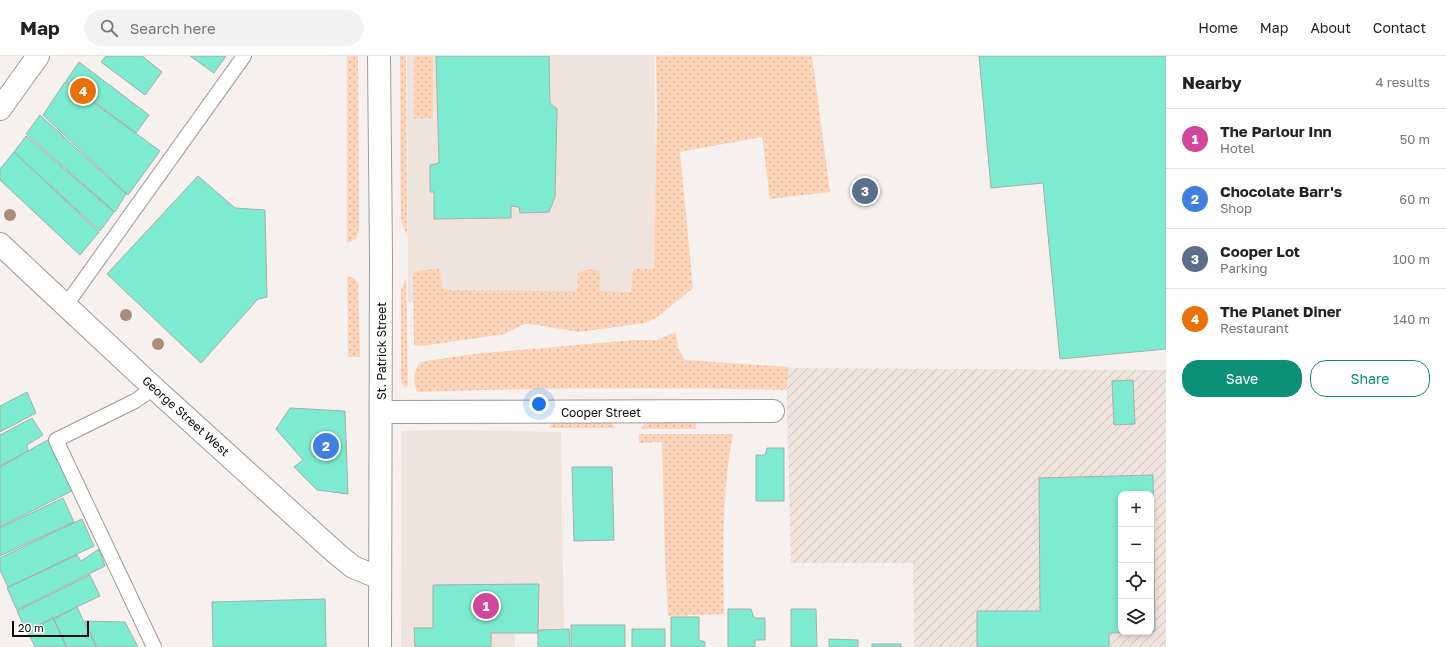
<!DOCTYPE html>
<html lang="en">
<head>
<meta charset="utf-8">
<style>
  :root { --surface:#fff; --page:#f2f2f2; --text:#222; --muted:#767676; --line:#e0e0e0; --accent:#0c9078 }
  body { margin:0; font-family:"Golos Text",sans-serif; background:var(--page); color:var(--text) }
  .controls { position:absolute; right:12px; bottom:12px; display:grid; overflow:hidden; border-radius:8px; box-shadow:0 2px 6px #0003 }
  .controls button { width:36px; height:36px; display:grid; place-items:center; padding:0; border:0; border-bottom:1px solid var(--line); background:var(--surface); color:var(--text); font:20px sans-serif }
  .scale { position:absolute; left:12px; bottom:10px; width:77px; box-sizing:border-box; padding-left:4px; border:2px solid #0f0d0c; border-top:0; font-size:11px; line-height:14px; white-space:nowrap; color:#0f0d0c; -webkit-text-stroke:3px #fff; paint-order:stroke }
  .you { position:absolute; left:539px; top:348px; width:14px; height:14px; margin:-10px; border:3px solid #fff; border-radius:50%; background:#1a73e8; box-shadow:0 0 0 6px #1a73e833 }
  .badge { display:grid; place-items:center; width:26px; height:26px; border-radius:50%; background:var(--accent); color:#fff; font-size:13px; font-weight:700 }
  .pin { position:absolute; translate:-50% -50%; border:2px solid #fff; box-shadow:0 1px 4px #0006 }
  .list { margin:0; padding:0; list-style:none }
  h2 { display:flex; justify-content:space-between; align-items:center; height:52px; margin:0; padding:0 16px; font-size:17px }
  h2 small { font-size:13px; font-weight:400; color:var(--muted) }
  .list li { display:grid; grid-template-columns:26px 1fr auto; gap:12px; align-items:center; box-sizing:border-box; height:60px; padding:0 16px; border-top:1px solid var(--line) }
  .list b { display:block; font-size:15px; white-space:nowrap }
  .list p { margin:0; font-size:13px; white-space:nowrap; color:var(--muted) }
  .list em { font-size:13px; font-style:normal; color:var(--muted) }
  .actions { display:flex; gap:8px; padding:12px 16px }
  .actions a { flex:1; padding:9px 0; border:1px solid var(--accent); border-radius:16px; text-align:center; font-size:14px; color:var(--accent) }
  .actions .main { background:var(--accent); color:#fff }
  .icon { flex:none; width:22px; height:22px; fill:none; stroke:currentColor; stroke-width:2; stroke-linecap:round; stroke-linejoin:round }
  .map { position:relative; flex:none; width:1166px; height:591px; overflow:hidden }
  header { display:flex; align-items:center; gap:24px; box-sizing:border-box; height:56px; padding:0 20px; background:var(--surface); border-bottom:1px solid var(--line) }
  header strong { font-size:19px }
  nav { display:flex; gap:22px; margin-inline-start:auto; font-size:14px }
  .search { width:280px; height:36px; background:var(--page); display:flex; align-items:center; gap:10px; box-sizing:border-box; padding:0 14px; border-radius:22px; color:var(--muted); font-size:15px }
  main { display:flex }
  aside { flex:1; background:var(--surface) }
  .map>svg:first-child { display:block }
  .built { fill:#efe4dd }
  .industrial { fill:url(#industrial-furrows); fill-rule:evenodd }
  .grass { fill:url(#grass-dots) }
  .building { fill:#7cebcf; stroke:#a8adab }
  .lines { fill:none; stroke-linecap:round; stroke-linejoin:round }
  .lane-casing { stroke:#9e9a98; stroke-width:16 }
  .street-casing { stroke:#9e9a98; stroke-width:24 }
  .secondary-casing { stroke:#9e9a98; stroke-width:24 }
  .lane { stroke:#fff; stroke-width:14 }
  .street { stroke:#fff; stroke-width:22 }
  .secondary { stroke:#fff; stroke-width:22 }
  .tree { fill:#aa8d77 }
  .labels { text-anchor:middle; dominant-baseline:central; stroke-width:4; stroke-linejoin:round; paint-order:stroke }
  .street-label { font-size:12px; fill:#0f0d0c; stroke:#fff }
</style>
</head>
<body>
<header>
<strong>Map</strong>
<div class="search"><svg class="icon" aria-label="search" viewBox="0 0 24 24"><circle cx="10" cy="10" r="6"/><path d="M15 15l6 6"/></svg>Search here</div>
<nav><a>Home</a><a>Map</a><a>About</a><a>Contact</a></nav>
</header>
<main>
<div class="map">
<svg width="1166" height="591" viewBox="0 0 1166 591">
  <defs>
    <pattern id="industrial-furrows" width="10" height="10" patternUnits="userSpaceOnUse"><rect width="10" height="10" fill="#efe4dd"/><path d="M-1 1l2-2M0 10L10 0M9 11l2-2" fill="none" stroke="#ccc2bc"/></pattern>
    <pattern id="grass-dots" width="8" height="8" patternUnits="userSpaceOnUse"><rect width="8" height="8" fill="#fed4b9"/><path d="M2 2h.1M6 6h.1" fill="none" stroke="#d8b59e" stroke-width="1.8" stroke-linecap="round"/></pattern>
  </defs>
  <rect width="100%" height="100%" fill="#f6f1ef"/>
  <g class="built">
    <polygon points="407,0 654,0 659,241 408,246"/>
    <polygon points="447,374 561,376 564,572 515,575 515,591 401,591 402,375"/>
  </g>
  <path class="industrial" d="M786,312L1166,314V591H914L913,507H791ZM1121,438H1151V576H1121Z"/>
  <g class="grass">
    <polygon points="347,0 358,0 359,172 356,183 347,187"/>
    <polygon points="400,0 406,0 407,180 401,164"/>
    <polygon points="414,0 433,0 433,62 414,63"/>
    <path d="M656,0H812L830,136L770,143L762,81L680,96L693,232L659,260L645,267L579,276L530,268H524L505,278L422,290L414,289L413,216L439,212L443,234L577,235L578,217C584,213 595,212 600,216L599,235L631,236L633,213H654L657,56Z"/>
    <polygon points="347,220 353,222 358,226 360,301 348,301"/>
    <polygon points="406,222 408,330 406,332 402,328 401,320 401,234"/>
    <path d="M676,276L678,292L685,304L789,311L786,334C663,331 540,332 417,336C413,324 413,317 420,306L473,298L634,284H656Z"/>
    <polygon points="552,366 612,367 615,372 549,372"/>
    <polygon points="645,367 696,367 696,373 641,373"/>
    <path d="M639,378H733C721,437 724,498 724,558L668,560L665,502L662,386L639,387Z"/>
  </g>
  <g class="building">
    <polygon points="106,0 142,0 162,16 145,39 101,6"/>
    <polygon points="190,0 226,0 214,17"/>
    <polygon points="436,0 549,0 550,47 557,53 555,141 549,156 520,157 519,151 511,150 511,162 434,163 434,136 430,136 430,109 439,107"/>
    <polygon points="979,0 1166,0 1166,293 1060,303 1043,127 991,132"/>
    <polygon points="79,6 149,59 136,77 66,25"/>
    <polygon points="65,26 160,95 128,139 43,59"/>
    <polygon points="40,59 126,138 115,156 26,78"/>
    <polygon points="26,80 114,156 100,175 14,96"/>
    <polygon points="14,96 99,176 80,199 0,124 0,113"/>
    <polygon points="198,120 235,152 265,154 267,241 258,243 201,307 107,218"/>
    <polygon points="1133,324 1135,368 1114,369 1112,325"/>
    <polygon points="27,336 36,357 0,376 0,350"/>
    <polygon points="290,352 345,355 348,438 317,434 294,411 303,404 276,373"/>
    <polygon points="32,362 43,379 27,389 28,395 0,410 0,379"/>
    <polygon points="51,382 74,434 0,471 0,411"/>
    <polygon points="767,392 784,392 784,445 756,445 756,399 765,399"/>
    <polygon points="572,411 612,411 614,484 574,485"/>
    <polygon points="1153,419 1155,575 1151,576 1151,438 1121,438 1121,576 1142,576 1109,577 1109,591 977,591 977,555 1040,555 1039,422"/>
    <polygon points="63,442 74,466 0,500 0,472"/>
    <polygon points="82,463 94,490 8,531 0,514 0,502"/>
    <polygon points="99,493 105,510 17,554 7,532 77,499 81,505"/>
    <polygon points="90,519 100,540 26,575 17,555"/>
    <polygon points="539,528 538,574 539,577 491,577 491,591 415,591 414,572 433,572 433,529"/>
    <polygon points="325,543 326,591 213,591 212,546"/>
    <polygon points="77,551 96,591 67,591 54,563"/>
    <polygon points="728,553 751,553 754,562 765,562 765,584 755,584 755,591 728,591"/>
    <polygon points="791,553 816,553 817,591 791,591"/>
    <polygon points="671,561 699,561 699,584 705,586 705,591 671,591"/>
    <polygon points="53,562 66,591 35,591 28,577"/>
    <polygon points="85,565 125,566 138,591 97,591"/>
    <rect x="571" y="569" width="54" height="22"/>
    <polygon points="569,573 570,591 538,591 538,574"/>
    <rect x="632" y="573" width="33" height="18"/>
    <polygon points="829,583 858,584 858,591 829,591"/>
    <rect x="872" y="588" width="29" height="3"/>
  </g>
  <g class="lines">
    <defs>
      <g id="lane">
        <polyline points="66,249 244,0"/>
        <polyline points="154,591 56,384 135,345 154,332"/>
      </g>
      <g id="street">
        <polyline points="379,0 381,200 380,591"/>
        <polyline points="0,188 154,332 337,498 353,511 380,522"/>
        <polyline points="381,356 773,355"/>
      </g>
      <polyline id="secondary" points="0,53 38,0"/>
    </defs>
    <use href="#lane" class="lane-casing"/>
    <use href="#street" class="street-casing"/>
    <use href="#secondary" class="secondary-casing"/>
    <use href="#lane" class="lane"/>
    <use href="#street" class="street"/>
    <use href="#secondary" class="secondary"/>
  </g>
  <g class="tree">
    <circle cx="10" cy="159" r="6"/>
    <circle cx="126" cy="259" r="6"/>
    <circle cx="158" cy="288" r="6"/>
  </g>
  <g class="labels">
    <g class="street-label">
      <text transform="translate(381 295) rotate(-90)">St. Patrick Street</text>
      <text x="601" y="356">Cooper Street</text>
      <text transform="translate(186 360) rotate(42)">George Street West</text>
    </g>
  </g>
</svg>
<div class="controls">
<button>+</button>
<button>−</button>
<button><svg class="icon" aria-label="locate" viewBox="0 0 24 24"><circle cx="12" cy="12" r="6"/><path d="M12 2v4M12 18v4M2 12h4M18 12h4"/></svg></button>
<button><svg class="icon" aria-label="layers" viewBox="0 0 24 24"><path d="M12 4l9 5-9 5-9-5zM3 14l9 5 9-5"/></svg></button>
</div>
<div class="scale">20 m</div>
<div class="you"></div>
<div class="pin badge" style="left:486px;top:550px;background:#d1479c">1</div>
<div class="pin badge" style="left:326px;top:390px;background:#3f7fe0">2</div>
<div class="pin badge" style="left:865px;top:135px;background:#5c6f8a">3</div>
<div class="pin badge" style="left:83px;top:35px;background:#e8710a">4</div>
</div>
<aside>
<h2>Nearby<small>4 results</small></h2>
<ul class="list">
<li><span class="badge" style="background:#d1479c">1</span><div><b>The Parlour Inn</b><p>Hotel</p></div><em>50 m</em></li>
<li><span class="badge" style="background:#3f7fe0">2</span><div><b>Chocolate Barr's</b><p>Shop</p></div><em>60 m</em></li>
<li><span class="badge" style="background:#5c6f8a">3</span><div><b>Cooper Lot</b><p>Parking</p></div><em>100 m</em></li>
<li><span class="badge" style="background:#e8710a">4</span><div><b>The Planet Diner</b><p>Restaurant</p></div><em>140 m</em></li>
</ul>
<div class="actions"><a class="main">Save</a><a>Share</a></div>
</aside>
</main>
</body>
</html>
